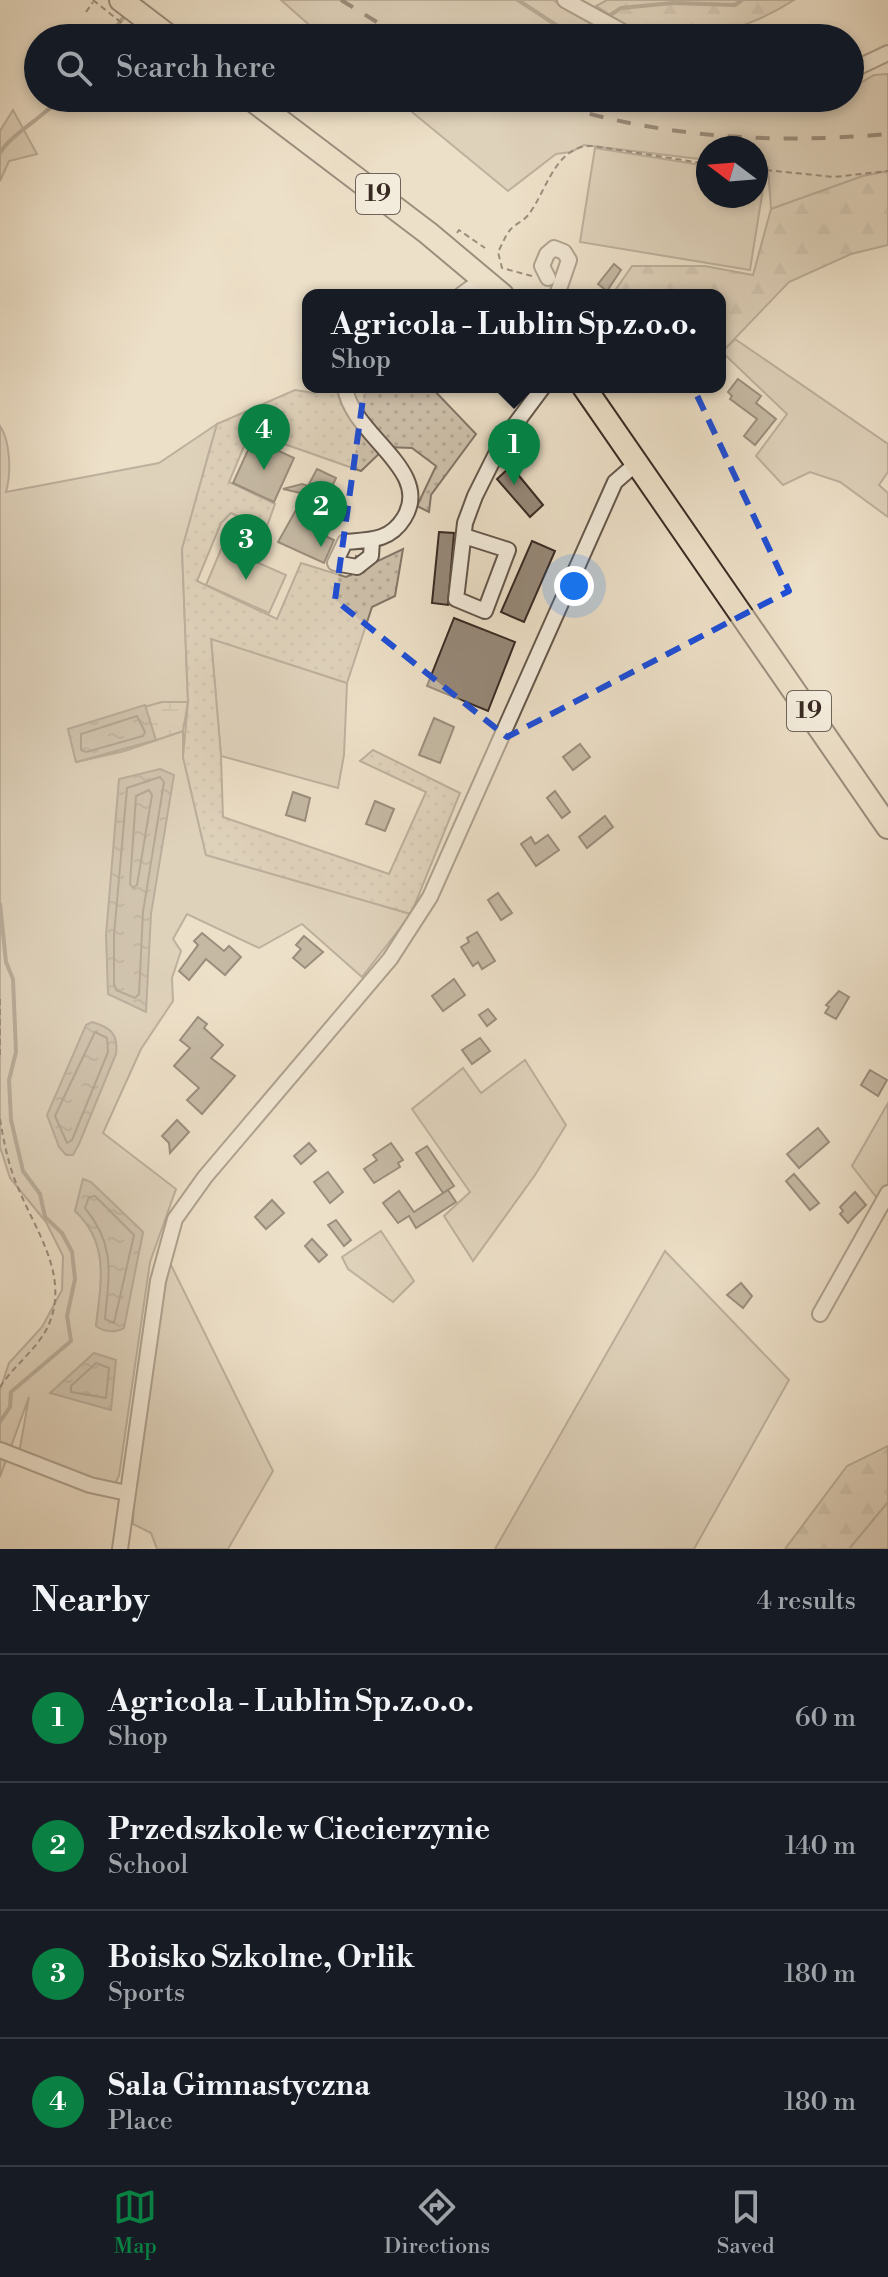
<!DOCTYPE html>
<html lang="en">
<head>
<meta charset="utf-8">
<style>
  :root { --surface:#171b24; --page:#242831; --text:#f1f3f6; --muted:#9ea1a6; --line:#363941; --accent:#0b8043 }
  body { margin:0; font-family:"Libre Bodoni",serif; background:var(--page); color:var(--text) }
  .compass { position:absolute; left:696px; top:136px; width:72px; height:72px; border-radius:50%; background:var(--surface); box-shadow:0 4px 12px #0003; rotate:286deg }
  .you { position:absolute; left:574px; top:586px; width:28px; height:28px; margin:-20px; border:6px solid #fff; border-radius:50%; background:#1a73e8; box-shadow:0 0 0 12px #1a73e833 }
  .badge { display:grid; place-items:center; width:52px; height:52px; border-radius:50%; background:var(--accent); color:#fff; font-size:26px; font-weight:700 }
  .pin { position:absolute; translate:-50% -66px; filter:drop-shadow(0 2px 4px #0008) }
  .pin::after { content:''; position:absolute; top:42px; width:28px; height:24px; background:inherit; clip-path:polygon(0 0,100% 0,50% 100%) }
  .popup { position:absolute; left:302px; top:289px; width:424px; height:104px; box-sizing:border-box; display:grid; place-content:center; border-radius:16px; background:var(--surface); filter:drop-shadow(0 2px 6px #0005); font-size:26px; white-space:nowrap; color:var(--muted) }
  .popup b { font-size:30px; color:var(--text) }
  .popup::after { content:''; position:absolute; left:50%; top:100%; margin-left:-16px; border:16px solid transparent; border-top-color:var(--surface) }
  .list { margin:0; padding:0; list-style:none }
  h2 { display:flex; justify-content:space-between; align-items:center; height:104px; margin:0; padding:0 32px; font-size:34px }
  h2 small { font-size:26px; font-weight:400; color:var(--muted) }
  .list li { display:grid; grid-template-columns:52px 1fr auto; gap:24px; align-items:center; box-sizing:border-box; height:128px; padding:0 32px; border-top:2px solid var(--line) }
  .list b { display:block; font-size:30px; white-space:nowrap }
  .list p { margin:0; font-size:26px; white-space:nowrap; color:var(--muted) }
  .list em { font-size:26px; font-style:normal; color:var(--muted) }
  .icon { flex:none; width:44px; height:44px; fill:none; stroke:currentColor; stroke-width:2; stroke-linecap:round; stroke-linejoin:round }
  .map { position:relative; flex:none; width:888px; height:1549px; overflow:hidden }
  .search { position:absolute; background:var(--surface); box-shadow:0 4px 12px #0003; left:24px; right:24px; top:24px; height:88px; display:flex; align-items:center; gap:20px; box-sizing:border-box; padding:0 28px; border-radius:44px; color:var(--muted); font-size:30px }
  .sheet { height:616px; background:var(--surface) }
  nav { display:flex; justify-content:space-around; align-items:center; box-sizing:border-box; height:112px; border-top:2px solid var(--line); background:var(--surface); font-size:22px; color:var(--muted) }
  nav a { display:grid; justify-items:center; gap:4px }
  nav .on { color:var(--accent) }
  .map>svg:first-child { display:block }
  .grass { fill:#cec1ac; stroke:#837668; stroke-width:2; fill-rule:evenodd }
  .forest { fill:url(#forest-firs); stroke:#837668; stroke-width:2 }
  .wetland { fill:url(#wetland-marsh); stroke:#837668; stroke-width:2 }
  .park { fill:url(#park-dots); stroke:#837668; stroke-width:2 }
  .water { fill:url(#water-ripples); stroke:#7f7264; stroke-width:2 }
  .lines { fill:none; stroke-linecap:round; stroke-linejoin:round }
  .shore { stroke:#74665a; stroke-width:2 }
  .stream { stroke:#7f7264; stroke-width:4 }
  .building { fill:#968979; stroke:#382a23; stroke-width:2 }
  .minor-casing { stroke:#65584c; stroke-width:18 }
  .highway-casing { stroke:#382a23; stroke-width:26 }
  .path { stroke:#382a23; stroke-width:2; stroke-dasharray:6 4; stroke-linecap:butt }
  .minor { stroke:#f3ebdb; stroke-width:14 }
  .highway { stroke:#ede0c8; stroke-width:22 }
  .rail { stroke:#382a23; stroke-width:4; stroke-dasharray:14 14; stroke-linecap:butt }
  .marked { fill:none; stroke:#1d4ed8; stroke-width:6; stroke-dasharray:16 10; stroke-linejoin:round }
  .labels { text-anchor:middle; dominant-baseline:central; stroke-width:8; stroke-linejoin:round; paint-order:stroke }
  .shield { fill:#f3ebdb; stroke:#70645a; stroke-width:2 }
  .shield-label { font-size:24px; font-weight:bold; fill:#382a23 }
</style>
</head>
<body>
<div class="map">
<svg width="888" height="1549" viewBox="0 0 888 1549">
  <defs>
    <pattern id="forest-firs" width="22" height="20" patternUnits="userSpaceOnUse" patternTransform="scale(2)"><rect width="22" height="20" fill="#cec1ac"/><path d="M5 1l3.5 6h-7zM16 11l3.5 6h-7z" fill="#b2a694"/></pattern>
    <pattern id="wetland-marsh" width="20" height="14" patternUnits="userSpaceOnUse" patternTransform="scale(2)"><rect width="20" height="14" fill="#cec1ac"/><path d="M1 5h8M5 5V1M11 12h8M15 12V8" fill="none" stroke="#b2a694"/></pattern>
    <pattern id="park-dots" width="8" height="8" patternUnits="userSpaceOnUse" patternTransform="scale(2)"><rect width="8" height="8" fill="#cec1ac"/><path d="M2 2h.1M6 6h.1" fill="none" stroke="#b2a694" stroke-width="1.8" stroke-linecap="round"/></pattern>
    <pattern id="water-ripples" width="26" height="14" patternUnits="userSpaceOnUse" patternTransform="scale(2)"><rect width="26" height="14" fill="#afa290"/><path d="M2 4q2-2 4 0t4 0M15 11q2-2 4 0t4 0" fill="none" stroke="#8f8475"/></pattern>
  </defs>
  <rect width="100%" height="100%" fill="#ede0c8"/>
  <filter id="stains"><feTurbulence type="fractalNoise" baseFrequency=".0025" numOctaves="4"/><feColorMatrix values="0 0 0 0 .2 0 0 0 0 .09 0 0 0 0 .02 0 0 0 .5 -.17"/></filter>
  <radialGradient id="worn" r=".72"><stop offset=".6" stop-color="#630" stop-opacity="0"/><stop offset="1" stop-color="#630" stop-opacity=".3"/></radialGradient>
  <g class="grass">
    <polygon points="281,0 553,0 613,38 324,38"/>
    <polygon points="888,74 888,171 863,176 771,209 768,167 756,165 756,148 708,148 708,160 584,145 571,152 556,154 508,191 395,98 850,98 850,89 874,75"/>
    <polygon points="13,110 37,154 9,161 0,181 0,131"/>
    <polygon points="595,148 708,166 708,196 756,196 756,174 765,176 750,270 580,242"/>
    <polygon points="735,339 888,444 888,472 879,485 888,493 888,517 840,482 810,472 783,485 756,456 787,414 722,352"/>
    <path d="M217,424L182,549L188,702H163L69,729L76,762L124,751L183,731V757L206,855L411,914L362,977L302,924L259,948L187,914L173,939L181,951L172,978L173,1001L141,1049L103,1133L176,1189L150,1262L119,1476L114,1485L103,1484L19,1453L29,1397L0,1477V1390L9,1363L42,1327L62,1290L63,1256L46,1222L10,1178L0,1147V426C11,442 11,475 6,492L159,463ZM83,1179L91,1182L143,1232L135,1269L96,1326C101,1283 110,1243 75,1211Z"/>
    <polygon points="222,547 286,575 269,613 206,585"/>
    <polygon points="211,638 347,683 344,755 338,788 221,756"/>
    <polygon points="525,1060 566,1125 535,1175 473,1261 444,1216 470,1192 412,1109 463,1068 481,1093"/>
    <polygon points="888,1103 888,1188 880,1202 852,1166"/>
    <polygon points="381,1231 414,1281 393,1302 348,1269 342,1257"/>
    <polygon points="665,1251 789,1380 694,1549 495,1549"/>
    <polygon points="169,1261 273,1471 228,1549 157,1549 151,1533 133,1524 134,1494"/>
    <polygon points="888,1502 888,1549 849,1549 849,1548"/>
  </g>
  <g class="forest">
    <path d="M607,0H794C752,27 695,46 645,34C628,29 611,15 596,6Z"/>
    <polygon points="888,171 888,245 851,254 789,282 720,354 720,295 612,295 632,266 705,266 753,275 771,209 863,176"/>
    <polygon points="888,1446 888,1502 849,1549 785,1549 847,1466"/>
  </g>
  <polygon class="wetland" points="162,702 188,702 183,731 124,751 76,762 68,729"/>
  <polygon class="park" points="334,387 431,387 476,434 431,495 429,512 417,506 436,466 412,448 386,447 361,471 250,432 229,482 275,504 266,529 231,513 221,523 197,581 277,619 301,563 346,577 351,575 356,556 376,562 403,549 395,596 372,607 347,683 211,639 221,756 223,817 389,874 426,792 360,761 373,750 460,793 411,914 206,855 183,757 188,702 182,549 217,424 295,390 314,393"/>
  <g class="water">
    <polygon points="145,705 156,740 76,762 68,729"/>
    <polygon points="160,769 174,775 151,914 146,1012 108,994 106,935 119,779"/>
    <path d="M92,1022C110,1027 119,1034 116,1054L79,1144L73,1155H66L59,1147L47,1115L86,1025Z"/>
    <path d="M83,1179L91,1182L143,1232L124,1328C116,1333 104,1332 96,1326C101,1283 110,1243 75,1211Z"/>
    <polygon points="94,1353 116,1360 111,1410 50,1393"/>
  </g>
  <g class="lines">
    <g class="shore">
      <polygon points="137,716 145,732 143,736 86,752 81,750 81,734"/>
      <polygon points="160,777 164,782 143,912 139,994 135,998 116,990 114,984 114,935 127,788"/>
      <polygon points="149,790 152,795 137,885 133,888 130,884 136,796"/>
      <polygon points="95,1032 107,1038 108,1052 72,1140 67,1143 55,1116"/>
      <path d="M95,1196L134,1235L114,1323L105,1319C109,1273 116,1246 85,1208L89,1197Z"/>
      <polygon points="96,1363 109,1368 106,1398 71,1392 71,1386"/>
    </g>
    <g class="stream">
      <polyline points="518,0 576,38 621,8 673,3 735,5 742,0"/>
      <polyline points="108,38 126,14"/>
      <path d="M0,153C10,135 44,117 60,98"/>
      <polyline points="0,904 6,962 13,979 16,1052 9,1080 11,1120 23,1171 40,1194 45,1217 62,1233 72,1252 75,1279 67,1316 71,1341 11,1392 10,1407 0,1422"/>
    </g>
  </g>
  <g class="building">
    <polygon points="614,264 621,270 607,291 598,284"/>
    <polygon points="738,379 761,396 756,403 776,419 755,445 744,436 757,419 730,399 732,396 728,392"/>
    <polygon points="253,439 294,458 274,502 233,483"/>
    <polygon points="511,466 543,505 530,517 497,479"/>
    <polygon points="317,469 336,478 312,530 334,540 324,563 278,542 305,494 283,489 302,484 308,486"/>
    <polygon points="439,532 454,533 448,605 432,603"/>
    <polygon points="532,541 555,551 524,622 501,612"/>
    <polygon points="454,618 515,642 488,711 427,686"/>
    <polygon points="434,718 454,727 440,763 419,755"/>
    <polygon points="580,744 590,757 573,770 563,757"/>
    <polygon points="555,791 570,812 562,818 547,798"/>
    <polygon points="293,792 310,798 305,821 286,815"/>
    <polygon points="375,801 394,809 385,831 366,824"/>
    <polygon points="605,816 613,827 587,848 579,837"/>
    <polygon points="548,835 559,850 536,866 521,844 531,837 535,844"/>
    <polygon points="498,893 512,913 501,920 488,900"/>
    <polygon points="477,932 495,961 482,969 478,962 473,966 461,947 469,942 467,938"/>
    <polygon points="202,933 224,951 229,946 241,957 225,975 206,959 189,980 179,971 198,945 194,941"/>
    <polygon points="304,936 323,952 305,968 293,958 301,949 296,945"/>
    <polygon points="454,979 465,995 443,1011 432,996"/>
    <polygon points="839,991 849,997 836,1019 825,1013 829,1007 826,1005"/>
    <polygon points="488,1009 496,1019 487,1026 479,1015"/>
    <polygon points="198,1017 207,1024 204,1028 223,1045 211,1058 235,1076 202,1114 187,1100 199,1088 174,1066 190,1048 180,1040"/>
    <polygon points="480,1038 490,1051 472,1064 462,1050"/>
    <polygon points="870,1070 887,1080 878,1096 861,1085"/>
    <polygon points="177,1120 189,1132 170,1153 169,1143 162,1136"/>
    <polygon points="818,1128 829,1142 799,1168 787,1154"/>
    <polygon points="309,1143 316,1151 301,1164 294,1156"/>
    <polygon points="391,1143 403,1160 398,1163 400,1167 374,1183 364,1169 377,1160 373,1155"/>
    <polygon points="427,1146 454,1186 443,1193 416,1153"/>
    <polygon points="328,1172 343,1192 330,1203 314,1182"/>
    <polygon points="794,1174 819,1203 810,1210 786,1181"/>
    <polygon points="448,1190 456,1202 416,1228 409,1216 398,1223 383,1203 399,1191 414,1212"/>
    <polygon points="855,1192 866,1205 848,1223 840,1214 843,1211 840,1207"/>
    <polygon points="272,1200 284,1213 266,1229 255,1217"/>
    <polygon points="336,1220 351,1240 344,1246 328,1225"/>
    <polygon points="312,1239 327,1255 319,1262 305,1246"/>
    <polygon points="741,1283 752,1296 743,1308 727,1295"/>
  </g>
  <g class="lines">
    <defs>
      <g id="minor">
        <polyline points="565,0 634,38"/>
        <polyline points="850,71 888,53"/>
        <polyline points="548,278 542,266 547,254 554,248 564,252 569,260 557,295"/>
        <polyline points="461,295 483,279"/>
        <path d="M345,387C351,435 434,470 404,518C390,541 370,540 345,542L335,563L357,567L371,556L372,540"/>
        <polyline points="464,536 508,550 485,611 456,599 465,523 475,496 502,442 543,387"/>
        <polyline points="820,1314 888,1193"/>
        <polyline points="0,1450 90,1485 127,1493"/>
        <polyline points="120,1549 158,1281 175,1219 205,1177 390,959 430,897 615,482 638,462"/>
      </g>
      <g id="highway">
        <polyline points="121,0 171,38"/>
        <polyline points="250,98 428,233 502,295"/>
        <polyline points="584,387 888,827"/>
      </g>
    </defs>
    <use href="#minor" class="minor-casing"/>
    <use href="#highway" class="highway-casing"/>
    <g class="path">
      <polyline points="93,0 132,31"/>
      <polyline points="86,12 93,2"/>
      <polyline points="225,98 233,105"/>
      <polyline points="756,169 834,177 888,171"/>
      <polyline points="457,233 459,230 485,248"/>
      <path d="M532,276L502,268L498,252C502,245 505,236 510,230C515,224 524,221 529,214C547,190 556,144 593,146L708,164"/>
      <polyline points="0,999 0,1055"/>
      <path d="M0,1119C4,1143 9,1168 19,1190C37,1233 69,1276 49,1324C39,1348 14,1365 0,1387"/>
    </g>
    <use href="#minor" class="minor"/>
    <use href="#highway" class="highway"/>
    <g class="rail">
      <polyline points="341,0 403,38"/>
      <path d="M536,98C652,137 767,145 888,134"/>
    </g>
  </g>
  <path d="M0 0H888V1549H0ZM653,302L789,591L507,737L335,600L367,370Z" fill="#ede0c8" fill-opacity=".55" fill-rule="evenodd"/>
  <path class="marked" d="M653,302L789,591L507,737L335,600L367,370Z"/>
  <g class="labels">
    <g class="shield">
      <rect x="356" y="174" width="44" height="40" rx="6"/>
      <rect x="787" y="691" width="44" height="40" rx="6"/>
    </g>
    <g class="shield-label">
      <text x="378" y="194">19</text>
      <text x="809" y="711">19</text>
    </g>
  </g>
  <rect width="100%" height="100%" filter="url(#stains)"/>
  <rect width="100%" height="100%" fill="url(#worn)"/>
</svg>
<svg class="compass" viewBox="-18 -18 36 36"><path d="M0-13l5 13h-10z" fill="#e53935"/><path d="M0 13l5-13h-10z" fill="#9ea1a6"/></svg>
<div class="you"></div>
<div class="pin badge" style="left:514px;top:485px">1</div>
<div class="popup"><b>Agricola - Lublin Sp.z.o.o.</b>Shop</div>
<div class="pin badge" style="left:321px;top:547px">2</div>
<div class="pin badge" style="left:246px;top:580px">3</div>
<div class="pin badge" style="left:264px;top:470px">4</div>
<div class="search"><svg class="icon" aria-label="search" viewBox="0 0 24 24"><circle cx="10" cy="10" r="6"/><path d="M15 15l6 6"/></svg>Search here</div>
</div>
<section class="sheet">
<h2>Nearby<small>4 results</small></h2>
<ul class="list">
<li><span class="badge">1</span><div><b>Agricola - Lublin Sp.z.o.o.</b><p>Shop</p></div><em>60 m</em></li>
<li><span class="badge">2</span><div><b>Przedszkole w Ciecierzynie</b><p>School</p></div><em>140 m</em></li>
<li><span class="badge">3</span><div><b>Boisko Szkolne, Orlik</b><p>Sports</p></div><em>180 m</em></li>
<li><span class="badge">4</span><div><b>Sala Gimnastyczna</b><p>Place</p></div><em>180 m</em></li>
</ul>
</section>
<nav>
<a class="on"><svg class="icon" aria-label="map" viewBox="0 0 24 24"><path d="M3 6l6-2 6 2 6-2v14l-6 2-6-2-6 2zM9 4v14M15 6v14"/></svg>Map</a>
<a><svg class="icon" aria-label="directions" viewBox="0 0 24 24"><path d="M12 3l9 9-9 9-9-9zM9 14v-3h6M13 9l2 2-2 2"/></svg>Directions</a>
<a><svg class="icon" aria-label="saved" viewBox="0 0 24 24"><path d="M7 4h10v16l-5-4-5 4z"/></svg>Saved</a>
</nav>
</body>
</html>
